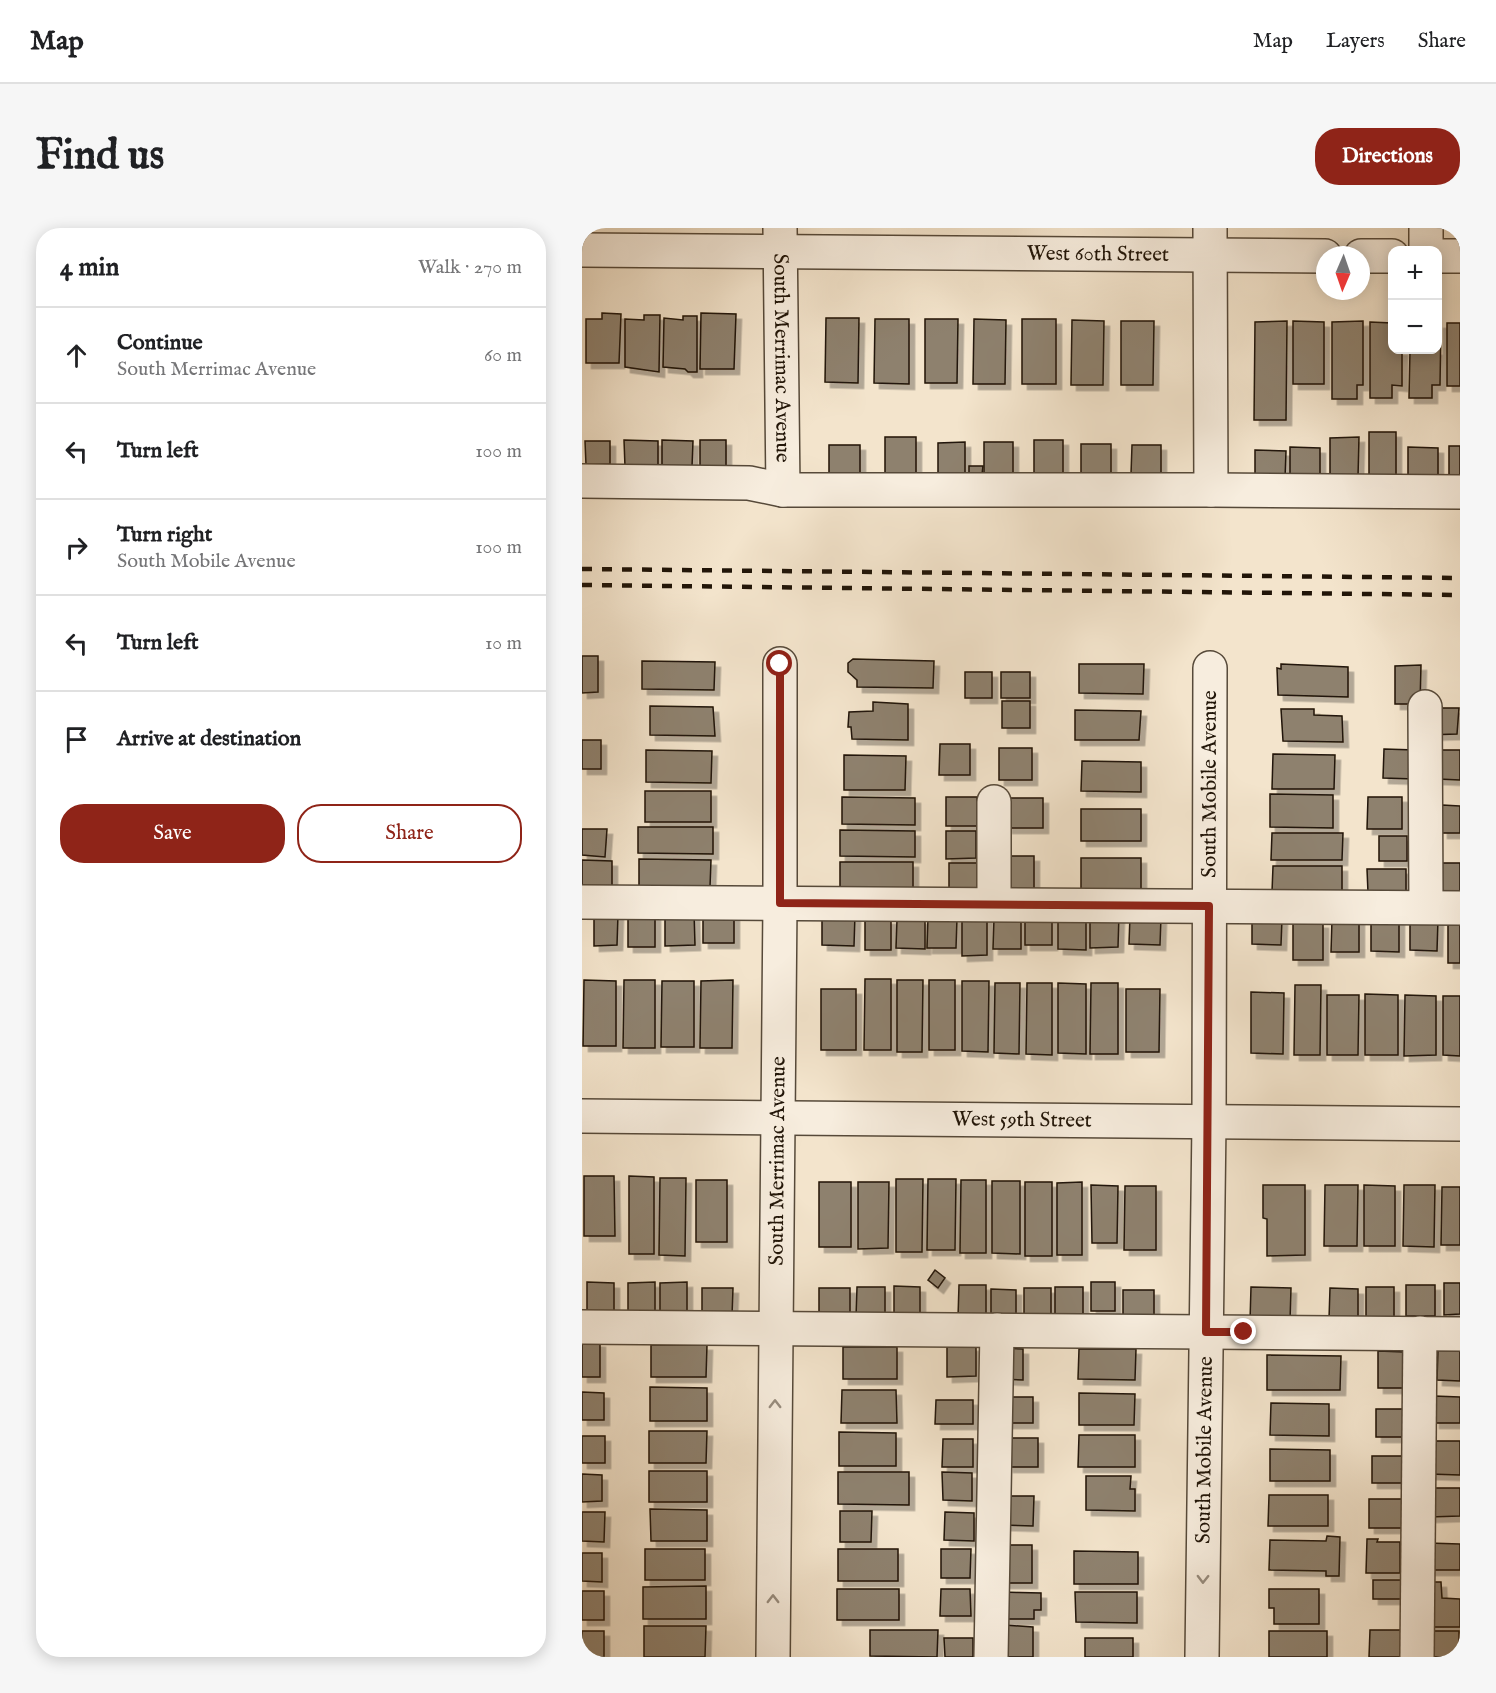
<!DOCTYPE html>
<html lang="en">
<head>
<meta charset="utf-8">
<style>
  :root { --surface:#fff; --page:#f6f6f6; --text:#202124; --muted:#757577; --line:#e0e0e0; --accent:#8f2418 }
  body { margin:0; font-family:"IM FELL English",serif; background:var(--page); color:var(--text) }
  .controls { position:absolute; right:18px; top:18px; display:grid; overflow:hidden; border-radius:12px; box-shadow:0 3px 15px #0003 }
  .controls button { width:54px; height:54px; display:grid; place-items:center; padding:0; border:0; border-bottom:2px solid var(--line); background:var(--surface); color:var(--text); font:30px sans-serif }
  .compass { position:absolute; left:734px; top:18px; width:54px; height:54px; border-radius:50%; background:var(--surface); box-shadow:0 3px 15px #0003; rotate:182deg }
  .stop { position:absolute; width:18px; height:18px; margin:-14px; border:4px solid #8f2418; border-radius:50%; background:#fff }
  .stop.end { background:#8f2418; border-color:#fff; box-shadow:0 2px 6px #0008 }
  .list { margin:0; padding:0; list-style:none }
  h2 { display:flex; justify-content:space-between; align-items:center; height:78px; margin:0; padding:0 24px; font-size:26px }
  h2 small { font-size:20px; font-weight:400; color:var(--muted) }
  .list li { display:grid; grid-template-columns:39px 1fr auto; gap:18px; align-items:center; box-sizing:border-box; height:96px; padding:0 24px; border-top:2px solid var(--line) }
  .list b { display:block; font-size:22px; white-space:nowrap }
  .list p { margin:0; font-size:20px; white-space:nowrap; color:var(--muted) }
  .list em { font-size:20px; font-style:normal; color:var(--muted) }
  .actions { display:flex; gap:12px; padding:18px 24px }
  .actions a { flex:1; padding:14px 0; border:2px solid var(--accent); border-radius:24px; text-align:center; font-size:21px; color:var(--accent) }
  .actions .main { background:var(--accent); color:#fff }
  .icon { flex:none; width:33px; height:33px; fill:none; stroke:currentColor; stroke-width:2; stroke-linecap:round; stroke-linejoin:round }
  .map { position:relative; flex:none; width:878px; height:1429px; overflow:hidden; border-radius:24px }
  header { display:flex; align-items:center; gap:36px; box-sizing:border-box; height:84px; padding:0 30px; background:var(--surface); border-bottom:2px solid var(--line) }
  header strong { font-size:28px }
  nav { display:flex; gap:33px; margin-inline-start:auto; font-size:21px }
  .intro { display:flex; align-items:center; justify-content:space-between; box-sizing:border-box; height:144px; padding:0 36px }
  h1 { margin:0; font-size:42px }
  .button { padding:15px 27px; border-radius:24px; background:var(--accent); color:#fff; font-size:21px; font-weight:700 }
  main { display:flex; gap:36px; padding:0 36px }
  aside { flex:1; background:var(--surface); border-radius:24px; box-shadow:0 3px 15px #0003 }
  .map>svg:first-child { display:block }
  .building { fill:#8e816e; stroke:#211508; stroke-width:1.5; filter:url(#shadow) }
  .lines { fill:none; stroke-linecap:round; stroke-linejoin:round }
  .minor-casing { stroke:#564939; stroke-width:36 }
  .minor { stroke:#f7edde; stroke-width:33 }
  .rail { stroke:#211508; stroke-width:4.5; stroke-dasharray:10 10; stroke-linecap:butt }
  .oneway { stroke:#978c7e }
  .route { stroke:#8f2418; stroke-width:8 }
  .labels { text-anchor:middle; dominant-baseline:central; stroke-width:4.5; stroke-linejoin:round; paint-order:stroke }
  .street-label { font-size:21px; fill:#211508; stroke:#f7edde }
</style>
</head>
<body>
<header>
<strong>Map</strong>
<nav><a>Map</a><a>Layers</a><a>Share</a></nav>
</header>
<div class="intro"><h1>Find us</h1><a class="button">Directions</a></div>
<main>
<aside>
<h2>4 min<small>Walk · 270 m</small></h2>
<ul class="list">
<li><svg class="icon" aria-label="ahead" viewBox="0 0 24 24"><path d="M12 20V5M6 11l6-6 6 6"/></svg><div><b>Continue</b><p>South Merrimac Avenue</p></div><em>60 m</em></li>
<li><svg class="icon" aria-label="left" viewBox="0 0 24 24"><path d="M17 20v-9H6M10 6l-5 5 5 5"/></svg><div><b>Turn left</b></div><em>100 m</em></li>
<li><svg class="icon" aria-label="right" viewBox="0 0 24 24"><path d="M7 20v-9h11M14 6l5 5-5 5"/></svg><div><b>Turn right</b><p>South Mobile Avenue</p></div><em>100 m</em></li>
<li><svg class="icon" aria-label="left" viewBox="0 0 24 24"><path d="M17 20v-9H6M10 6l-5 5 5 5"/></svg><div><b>Turn left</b></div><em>10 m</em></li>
<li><svg class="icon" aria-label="arrive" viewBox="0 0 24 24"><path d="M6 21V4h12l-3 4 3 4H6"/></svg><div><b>Arrive at destination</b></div></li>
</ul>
<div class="actions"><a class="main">Save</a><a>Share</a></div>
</aside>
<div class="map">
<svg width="878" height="1429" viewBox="0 0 878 1429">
  <defs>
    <filter id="shadow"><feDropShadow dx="5.5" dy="5.5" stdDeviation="0" flood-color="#0004"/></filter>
  </defs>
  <rect width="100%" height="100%" fill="#f3e4cc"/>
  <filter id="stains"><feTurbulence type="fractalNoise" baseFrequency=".00333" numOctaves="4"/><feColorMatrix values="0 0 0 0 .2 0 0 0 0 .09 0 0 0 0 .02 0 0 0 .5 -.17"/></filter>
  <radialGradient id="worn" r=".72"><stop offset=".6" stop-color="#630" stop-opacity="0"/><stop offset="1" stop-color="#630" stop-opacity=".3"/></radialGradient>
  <g class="building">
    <polygon points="20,85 39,86 37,135 4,135 4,91 20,91"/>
    <polygon points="119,85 154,86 152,141 118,141"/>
    <polygon points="62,87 78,87 77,144 43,139 43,91 62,92"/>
    <polygon points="101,88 115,88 115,144 106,144 103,141 81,139 82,90 101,92"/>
    <polygon points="244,90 277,90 276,155 243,154"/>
    <polygon points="293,91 327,91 327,156 292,155"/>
    <polygon points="343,91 376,91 375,155 343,155"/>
    <polygon points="392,91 424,92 423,156 391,156"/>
    <rect x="440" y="91" width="34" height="65"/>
    <polygon points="490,92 522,93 521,157 489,157"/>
    <polygon points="539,93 572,93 571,157 539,157"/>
    <polygon points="705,93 704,192 672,192 673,94"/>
    <polygon points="711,93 742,94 742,156 711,156"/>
    <polygon points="781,93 781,157 775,157 775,171 750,171 750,94"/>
    <polygon points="788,94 810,95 810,122 820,122 820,158 810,157 810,170 788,170"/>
    <polygon points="856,95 859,95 858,157 850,157 850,170 827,170 828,122 856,122"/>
    <rect x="865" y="95" width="13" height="63"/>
    <rect x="787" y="204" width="27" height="45"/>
    <rect x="303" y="209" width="31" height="36"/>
    <polygon points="777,209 776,249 748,249 748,210"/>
    <polygon points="42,212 76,213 76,240 43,239"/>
    <polygon points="80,212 111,213 110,239 80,239"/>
    <polygon points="118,212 144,212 144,240 118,241"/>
    <rect x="452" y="212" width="29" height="33"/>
    <polygon points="3,213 28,213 28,236 4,237"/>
    <polygon points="383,214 383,246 356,246 356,215"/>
    <rect x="402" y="214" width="29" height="31"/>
    <polygon points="499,216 529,216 529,248 499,247"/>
    <rect x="247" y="217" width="31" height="28"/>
    <polygon points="550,217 579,217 579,246 549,246"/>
    <rect x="867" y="218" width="11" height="31"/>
    <polygon points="708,219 738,220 738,248 708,248"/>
    <polygon points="826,219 856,220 856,253 826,252"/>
    <polygon points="673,222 704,223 703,251 673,251"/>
    <polygon points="387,238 401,238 400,246 387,246"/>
    <polygon points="0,428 16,428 16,464 0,465"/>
    <polygon points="271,431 352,433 351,460 275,459 275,452 266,444 266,435"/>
    <polygon points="60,433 133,434 132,462 60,461"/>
    <polygon points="497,436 562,436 561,466 497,465"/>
    <polygon points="699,436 766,439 766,469 696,467 695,440 699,441"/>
    <polygon points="839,437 838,476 813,476 813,438"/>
    <rect x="383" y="444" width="27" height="26"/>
    <rect x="419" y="444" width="29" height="26"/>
    <rect x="420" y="473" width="28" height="27"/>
    <polygon points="291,474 326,476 326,512 270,511 269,499 266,499 267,484 291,483"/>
    <polygon points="68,478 131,479 133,508 68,507"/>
    <polygon points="845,480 877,480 875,506 844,507"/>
    <polygon points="699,481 732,481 732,487 760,488 761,514 701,513"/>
    <polygon points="493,482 559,483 557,512 493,512"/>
    <rect x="0" y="512" width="19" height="29"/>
    <polygon points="358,516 388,516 388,547 357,547"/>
    <rect x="417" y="520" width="33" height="32"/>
    <polygon points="802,521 833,522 833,551 801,550"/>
    <polygon points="64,522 130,523 129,555 64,554"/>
    <polygon points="857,522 878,522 878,552 856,551"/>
    <polygon points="691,526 753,527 752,561 690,561"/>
    <polygon points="262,527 324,528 323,562 262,562"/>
    <polygon points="500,533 559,534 559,564 499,563"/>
    <rect x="63" y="563" width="66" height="31"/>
    <polygon points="688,566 751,567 751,600 688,599"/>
    <polygon points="260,569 333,570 333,597 260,596"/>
    <rect x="364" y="569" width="31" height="29"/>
    <polygon points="786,569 820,569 820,601 785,601"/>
    <rect x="425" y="570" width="36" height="30"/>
    <polygon points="860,577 878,578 878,605 860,605"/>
    <rect x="499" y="581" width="60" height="32"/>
    <polygon points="56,599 131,599 131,626 56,625"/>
    <polygon points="0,601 25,601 23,629 0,627"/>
    <polygon points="258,602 333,603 333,629 258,628"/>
    <polygon points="364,603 394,603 394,630 364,631"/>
    <polygon points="690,605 761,605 760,632 689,632"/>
    <rect x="797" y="608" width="28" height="25"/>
    <rect x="422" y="628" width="30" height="33"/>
    <polygon points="499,630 559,630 559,662 499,661"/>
    <polygon points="57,631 129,632 128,659 57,658"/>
    <polygon points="0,632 30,633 30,659 0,660"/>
    <rect x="258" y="634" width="73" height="26"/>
    <rect x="367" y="635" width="30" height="26"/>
    <polygon points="855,635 878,635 878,666 854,665"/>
    <polygon points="691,638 760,638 760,665 690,664"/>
    <polygon points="785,641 824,641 824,665 786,665"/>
    <polygon points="83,683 112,684 113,717 83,718"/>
    <polygon points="12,685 36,686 35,717 12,718"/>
    <polygon points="240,686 273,686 272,718 240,717"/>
    <polygon points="443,686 470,687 470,717 443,717"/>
    <polygon points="508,686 537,686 536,719 508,720"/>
    <rect x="46" y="687" width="27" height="32"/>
    <rect x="121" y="687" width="31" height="28"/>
    <polygon points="380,688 405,689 405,727 380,728"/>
    <polygon points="548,688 579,689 578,717 547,716"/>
    <polygon points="346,689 375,690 374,720 345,720"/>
    <polygon points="412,690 439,690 439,721 411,721"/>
    <polygon points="476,690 504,690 504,722 476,721"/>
    <polygon points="789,690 817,691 817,724 789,723"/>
    <polygon points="828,690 856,691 855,723 828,722"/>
    <rect x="866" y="690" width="12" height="45"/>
    <rect x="283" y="691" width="26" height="31"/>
    <polygon points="315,691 343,691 343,721 314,720"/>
    <polygon points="670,691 700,691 699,717 670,716"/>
    <polygon points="750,691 777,691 777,724 749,724"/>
    <polygon points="711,694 741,695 741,732 711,732"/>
    <polygon points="283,751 309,751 309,822 282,822"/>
    <polygon points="2,752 34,753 34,818 1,818"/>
    <polygon points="42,752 73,752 73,820 41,820"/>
    <polygon points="151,752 150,820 118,820 119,753"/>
    <polygon points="315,752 341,752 340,824 315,824"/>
    <rect x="347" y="752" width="26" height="70"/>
    <polygon points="80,753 112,753 112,819 79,819"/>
    <polygon points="380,753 407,753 406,824 380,823"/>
    <polygon points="413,755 438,755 437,826 412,825"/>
    <polygon points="445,755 470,755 470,827 444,826"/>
    <polygon points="476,755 504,756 504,826 476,825"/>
    <polygon points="509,755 536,755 536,826 508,826"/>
    <polygon points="713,757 739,757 738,827 712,827"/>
    <rect x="239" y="761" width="35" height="61"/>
    <polygon points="544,761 578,761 577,824 544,824"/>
    <polygon points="669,764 702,765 701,826 669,825"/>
    <polygon points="783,766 816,767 816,827 783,827"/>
    <polygon points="745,767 777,767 776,827 745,827"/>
    <polygon points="823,767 854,768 854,827 822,828"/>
    <polygon points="861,768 878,768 878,828 861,827"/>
    <polygon points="2,948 32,948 33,1008 2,1008"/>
    <polygon points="47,948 72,949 72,1026 47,1026"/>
    <polygon points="78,950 104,950 103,1028 77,1027"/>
    <polygon points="314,951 341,951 340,1024 314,1024"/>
    <polygon points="346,951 374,951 373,1022 345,1022"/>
    <rect x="114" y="952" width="31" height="62"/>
    <polygon points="379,952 404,952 404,1025 378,1025"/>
    <polygon points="410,953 438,953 438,1026 410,1025"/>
    <rect x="237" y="954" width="32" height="65"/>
    <polygon points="276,954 307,954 306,1020 276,1021"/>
    <rect x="443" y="954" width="27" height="74"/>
    <polygon points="500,954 500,1027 475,1027 475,955"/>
    <polygon points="509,957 536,958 535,1015 510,1015"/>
    <polygon points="681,957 723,957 723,1027 685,1028 685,991 681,990"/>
    <polygon points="743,957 776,957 775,1018 742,1018"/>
    <polygon points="782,957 813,958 813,1018 782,1018"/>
    <polygon points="822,957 853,957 852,1019 821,1018"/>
    <polygon points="543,958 574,958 574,1022 542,1022"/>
    <polygon points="860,959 878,959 878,1017 859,1017"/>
    <polygon points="353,1042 363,1050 356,1060 346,1052"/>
    <polygon points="5,1054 32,1055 32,1088 5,1087"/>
    <polygon points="73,1054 73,1085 46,1084 46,1055"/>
    <polygon points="105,1054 105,1087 78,1088 78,1055"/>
    <rect x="509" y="1054" width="24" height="29"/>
    <polygon points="862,1055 878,1055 878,1086 862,1087"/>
    <polygon points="377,1057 404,1057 404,1089 376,1089"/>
    <rect x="824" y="1057" width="29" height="31"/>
    <polygon points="312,1058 338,1059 338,1089 312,1089"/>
    <polygon points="275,1059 303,1059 303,1089 274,1089"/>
    <rect x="473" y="1059" width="28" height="33"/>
    <polygon points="669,1059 709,1060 708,1093 668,1093"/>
    <rect x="784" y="1059" width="28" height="33"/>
    <polygon points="120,1060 151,1060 150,1088 120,1087"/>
    <rect x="237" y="1060" width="31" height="28"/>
    <polygon points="442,1060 469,1060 469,1091 442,1090"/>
    <polygon points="748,1060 776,1061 776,1091 747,1091"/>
    <polygon points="409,1061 434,1062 434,1091 409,1091"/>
    <rect x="541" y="1062" width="31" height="27"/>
    <polygon points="0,1113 18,1114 18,1149 0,1149"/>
    <polygon points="69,1117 125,1117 124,1149 69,1149"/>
    <polygon points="365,1118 394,1118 394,1148 365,1149"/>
    <rect x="261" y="1119" width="54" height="32"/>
    <polygon points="418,1120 441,1121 441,1152 418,1151"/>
    <polygon points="497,1121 554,1121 553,1152 496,1151"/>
    <polygon points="856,1121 878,1121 878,1153 855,1152"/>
    <polygon points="796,1123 823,1124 823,1160 796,1160"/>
    <polygon points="685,1127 759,1128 758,1162 685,1162"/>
    <polygon points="68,1159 125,1160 125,1193 68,1193"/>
    <polygon points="260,1162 314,1162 315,1195 259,1195"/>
    <polygon points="0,1164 22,1165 22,1192 0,1192"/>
    <polygon points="497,1165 553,1166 552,1197 497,1197"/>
    <polygon points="852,1168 878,1169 878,1195 852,1195"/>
    <rect x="422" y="1169" width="29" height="26"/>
    <polygon points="354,1172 391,1172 391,1196 353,1196"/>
    <polygon points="689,1175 747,1176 747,1208 688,1207"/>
    <rect x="794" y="1181" width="27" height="28"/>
    <polygon points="67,1203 125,1203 124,1235 67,1235"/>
    <polygon points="257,1204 314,1205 314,1238 257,1238"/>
    <polygon points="497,1207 553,1207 553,1239 496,1239"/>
    <rect x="0" y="1208" width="23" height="27"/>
    <polygon points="425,1210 456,1210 456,1239 426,1239"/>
    <polygon points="361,1211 391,1211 391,1239 360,1239"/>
    <polygon points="847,1213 878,1213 878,1247 847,1246"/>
    <polygon points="688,1221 748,1222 748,1253 688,1253"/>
    <polygon points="790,1228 821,1228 820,1255 790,1255"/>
    <rect x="67" y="1243" width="58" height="31"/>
    <polygon points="256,1244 327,1244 327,1277 256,1276"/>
    <polygon points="360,1244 390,1245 390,1273 361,1272"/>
    <polygon points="0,1246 20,1247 20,1273 0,1274"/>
    <polygon points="504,1248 549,1248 548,1261 553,1261 553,1283 504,1282"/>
    <polygon points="847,1260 878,1260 878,1288 847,1289"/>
    <polygon points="687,1267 746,1267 746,1298 686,1298"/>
    <polygon points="421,1268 452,1268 451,1298 421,1297"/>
    <rect x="787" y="1271" width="33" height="29"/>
    <polygon points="68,1281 125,1282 125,1313 69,1313"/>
    <polygon points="258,1283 290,1283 289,1314 258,1314"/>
    <polygon points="0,1284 23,1284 22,1314 0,1313"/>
    <polygon points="363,1284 392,1285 392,1313 362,1312"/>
    <polygon points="745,1308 758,1309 757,1348 744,1348 744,1343 687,1342 688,1312 744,1313"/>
    <polygon points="785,1311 796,1311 795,1314 818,1314 818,1345 784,1345"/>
    <polygon points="846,1315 878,1316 878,1342 846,1342"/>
    <polygon points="423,1317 450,1317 450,1355 422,1355"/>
    <rect x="63" y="1321" width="60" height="31"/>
    <rect x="256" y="1321" width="60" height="32"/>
    <polygon points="359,1321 389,1321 388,1350 359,1350"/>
    <polygon points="492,1323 556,1324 556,1356 492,1356"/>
    <polygon points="0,1325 20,1325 20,1354 0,1353"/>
    <rect x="791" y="1352" width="28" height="19"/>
    <polygon points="846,1354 859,1354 860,1370 878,1371 878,1399 846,1399"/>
    <polygon points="124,1358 124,1391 61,1391 61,1359"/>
    <rect x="255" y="1361" width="62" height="31"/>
    <polygon points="359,1361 388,1361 389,1388 358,1388"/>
    <polygon points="687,1361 737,1361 737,1396 692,1396 692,1380 687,1380"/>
    <rect x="0" y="1363" width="22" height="29"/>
    <polygon points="419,1364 459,1365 459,1382 452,1382 452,1391 419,1391"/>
    <polygon points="493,1364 555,1364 555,1395 494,1394"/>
    <polygon points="422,1397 451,1399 451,1429 421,1429"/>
    <polygon points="62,1398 124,1398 123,1429 62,1429"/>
    <polygon points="288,1402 356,1402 355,1429 288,1428"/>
    <polygon points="788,1402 821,1402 821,1429 787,1429"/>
    <rect x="0" y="1403" width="22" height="26"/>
    <rect x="687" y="1403" width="58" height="26"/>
    <rect x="845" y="1403" width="32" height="26"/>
    <polygon points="362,1410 391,1410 391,1429 363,1429"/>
    <rect x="503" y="1410" width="48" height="19"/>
  </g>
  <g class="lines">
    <defs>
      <g id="minor">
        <path id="s1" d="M198,0L201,262"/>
        <polyline points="628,0 629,262"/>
        <path id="s2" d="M0,22L743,28"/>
        <polyline points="844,22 844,0"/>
        <polyline points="779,28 810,28"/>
        <polyline points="856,28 878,28"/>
        <polyline points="0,253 167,255 201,262 629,262 878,264"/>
        <polyline points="843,479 844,679"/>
        <polyline points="0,674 878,680"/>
        <polyline points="412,676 412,574"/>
        <path id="s3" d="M0,888L878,896"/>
        <polyline points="0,1099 878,1106"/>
        <path id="s4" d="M191,1429L198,675V436"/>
        <polyline points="409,1429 415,1102"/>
        <path id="s5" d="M620,1429L627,894L628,440"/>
        <polyline points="835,1429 838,1105"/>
      </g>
    </defs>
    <use href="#minor" class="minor-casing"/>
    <use href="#minor" class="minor"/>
    <g class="rail">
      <polyline points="0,341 878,350"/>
      <polyline points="0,357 878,367"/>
    </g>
  </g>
  <defs><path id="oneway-chevron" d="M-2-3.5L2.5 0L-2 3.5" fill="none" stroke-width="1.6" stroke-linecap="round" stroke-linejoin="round" transform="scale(1.5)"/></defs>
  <g class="oneway">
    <use href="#oneway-chevron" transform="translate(193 1176) rotate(-90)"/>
    <use href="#oneway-chevron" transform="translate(621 1351) rotate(91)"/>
    <use href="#oneway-chevron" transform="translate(191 1371) rotate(-90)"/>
  </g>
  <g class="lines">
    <polyline class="route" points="198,436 198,675 627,678 624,1104 662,1104"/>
  </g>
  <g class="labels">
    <g class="street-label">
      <text stroke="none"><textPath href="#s2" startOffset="516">West 60th Street</textPath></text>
      <text stroke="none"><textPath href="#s1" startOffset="130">South Merrimac Avenue</textPath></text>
      <text stroke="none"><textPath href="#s5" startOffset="873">South Mobile Avenue</textPath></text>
      <text stroke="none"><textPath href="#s3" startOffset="440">West 59th Street</textPath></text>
      <text stroke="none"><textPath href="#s4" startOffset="496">South Merrimac Avenue</textPath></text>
      <text stroke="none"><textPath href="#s5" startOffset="207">South Mobile Avenue</textPath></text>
    </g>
  </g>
  <rect width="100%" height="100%" filter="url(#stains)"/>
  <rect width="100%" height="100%" fill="url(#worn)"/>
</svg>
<div class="controls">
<button>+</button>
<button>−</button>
</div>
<svg class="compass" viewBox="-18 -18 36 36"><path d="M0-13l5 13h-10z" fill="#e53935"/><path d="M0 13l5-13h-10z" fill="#757577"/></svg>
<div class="stop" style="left:198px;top:436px"></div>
<div class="stop end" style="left:662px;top:1104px"></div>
</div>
</main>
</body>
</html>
